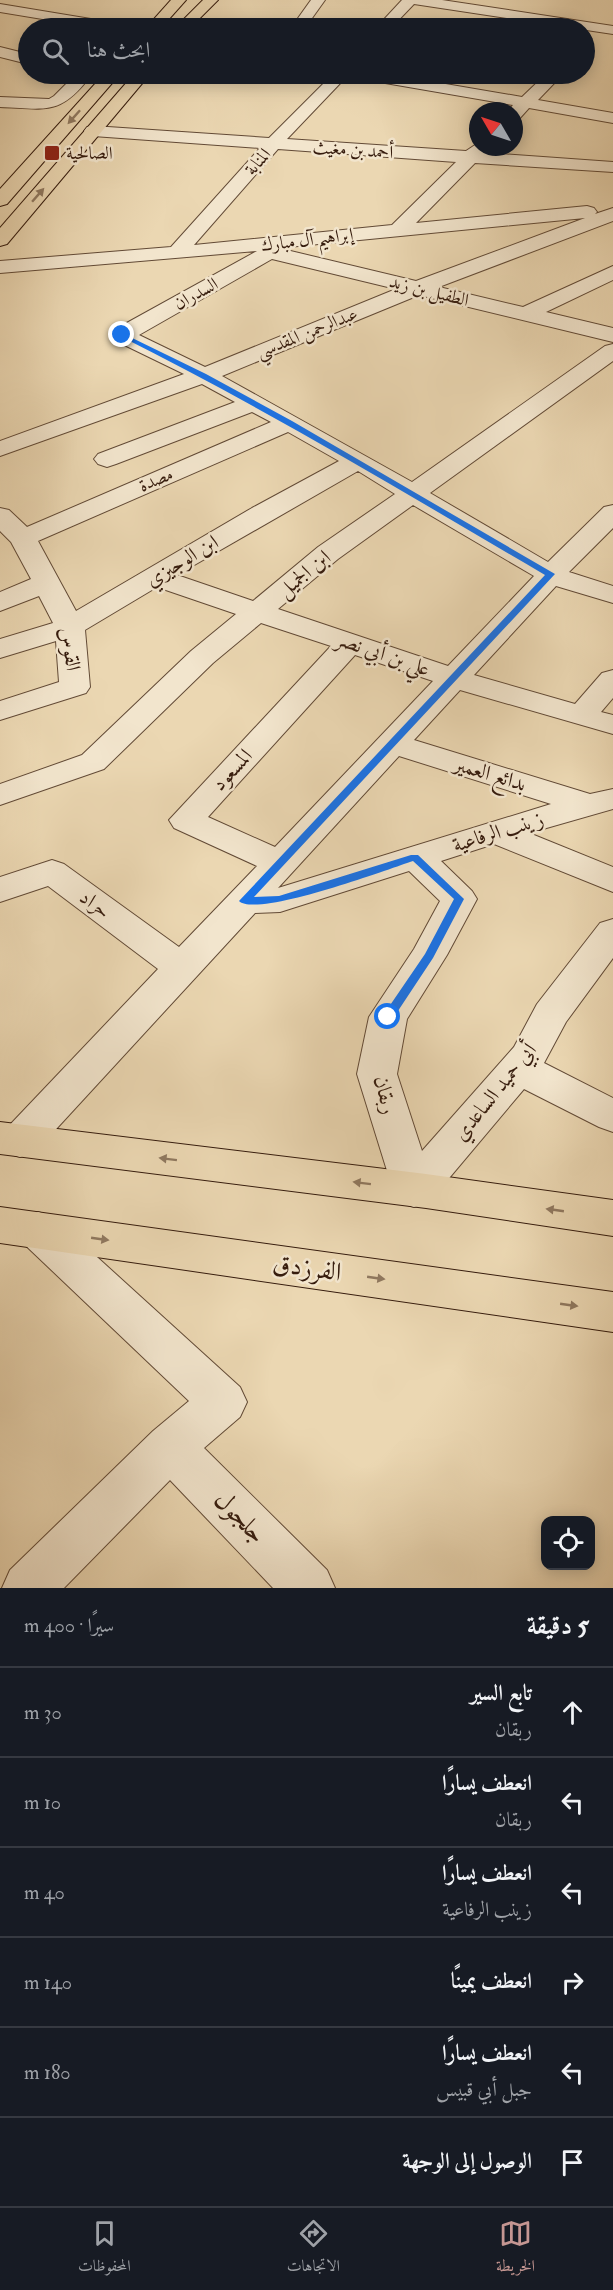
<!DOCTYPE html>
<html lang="ar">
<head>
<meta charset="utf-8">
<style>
  :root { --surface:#171b24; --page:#20242c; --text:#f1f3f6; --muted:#9ea1a6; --line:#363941; --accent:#c59692 }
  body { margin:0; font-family:"IM FELL Double Pica",Amiri,serif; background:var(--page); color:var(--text); direction:rtl }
  .controls { position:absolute; right:18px; bottom:18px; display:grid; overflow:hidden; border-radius:12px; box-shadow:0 3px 15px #0003 }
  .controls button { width:54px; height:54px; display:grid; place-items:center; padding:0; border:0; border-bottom:2px solid var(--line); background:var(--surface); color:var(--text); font:30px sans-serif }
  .compass { position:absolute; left:469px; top:102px; width:54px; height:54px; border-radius:50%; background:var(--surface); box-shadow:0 3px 15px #0003; rotate:309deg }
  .stop { position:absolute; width:18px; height:18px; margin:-14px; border:4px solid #1a73e8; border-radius:50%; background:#fff }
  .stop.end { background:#1a73e8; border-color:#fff; box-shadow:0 2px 6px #0008 }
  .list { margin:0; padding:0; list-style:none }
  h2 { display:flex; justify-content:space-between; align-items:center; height:78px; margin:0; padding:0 24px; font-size:26px }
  h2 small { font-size:20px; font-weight:400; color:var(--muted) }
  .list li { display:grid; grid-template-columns:39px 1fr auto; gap:18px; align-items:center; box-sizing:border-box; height:90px; padding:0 24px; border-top:2px solid var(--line) }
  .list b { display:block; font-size:22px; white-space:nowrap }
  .list p { margin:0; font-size:20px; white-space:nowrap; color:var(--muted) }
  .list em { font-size:20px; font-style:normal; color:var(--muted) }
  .icon { flex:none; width:33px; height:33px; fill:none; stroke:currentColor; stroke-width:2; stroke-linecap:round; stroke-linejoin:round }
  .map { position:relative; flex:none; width:613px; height:1588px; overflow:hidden; direction:ltr }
  .search { position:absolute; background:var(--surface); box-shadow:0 3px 15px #0003; left:18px; right:18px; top:18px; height:66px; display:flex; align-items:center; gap:15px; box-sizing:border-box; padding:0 21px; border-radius:33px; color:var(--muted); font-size:22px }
  .sheet { height:618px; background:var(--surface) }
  nav { display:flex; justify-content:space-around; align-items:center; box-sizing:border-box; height:84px; border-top:2px solid var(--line); background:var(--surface); font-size:16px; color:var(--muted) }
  nav a { display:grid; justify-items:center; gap:3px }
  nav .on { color:var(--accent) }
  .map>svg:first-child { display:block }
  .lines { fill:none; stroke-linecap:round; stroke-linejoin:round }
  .minor-casing { stroke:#624a36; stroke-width:2 }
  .major-casing { stroke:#351b0d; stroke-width:2 }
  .minor { fill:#f2e5cd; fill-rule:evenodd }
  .major { fill:#ebd7b2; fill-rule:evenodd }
  .oneway { fill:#907960 }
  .route { fill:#1a73e8 }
  .poi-dot { fill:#8f2418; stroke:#f2e5cd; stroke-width:2 }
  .labels { text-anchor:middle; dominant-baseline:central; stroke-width:5; stroke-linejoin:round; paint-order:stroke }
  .far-street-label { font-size:18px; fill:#351b0d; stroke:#f2e5cd }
  .far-poi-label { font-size:18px; fill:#351b0d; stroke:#f2e5cd; text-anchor:start }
  .street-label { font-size:21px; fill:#351b0d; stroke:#f2e5cd }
  .near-street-label { font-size:26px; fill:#351b0d; stroke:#f2e5cd }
</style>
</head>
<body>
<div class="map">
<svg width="613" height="1588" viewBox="0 0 613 1588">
  <rect width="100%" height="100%" fill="#ebd7b2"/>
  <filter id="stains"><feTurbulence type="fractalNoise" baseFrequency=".00333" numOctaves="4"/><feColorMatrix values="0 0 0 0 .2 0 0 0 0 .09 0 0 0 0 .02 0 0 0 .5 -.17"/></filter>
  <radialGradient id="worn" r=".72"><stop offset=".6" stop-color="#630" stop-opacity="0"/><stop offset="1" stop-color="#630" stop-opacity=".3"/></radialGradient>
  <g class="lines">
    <defs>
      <g id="minor">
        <polygon points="311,0 325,0 305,28 291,28"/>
        <polygon points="402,0 442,0 613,26 613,34 414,4 391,28 376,28"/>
        <polygon points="0,4 121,24 128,28 97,28 0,12"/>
        <polygon points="0,47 28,54 28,64 0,57"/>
        <path d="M76,74H92C61,116 47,109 0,107V97L49,99L54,96Z"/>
        <path d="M333,74H349L287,139L466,151L478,143V147H488L485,153L613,162V172L475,163L416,223L587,206L594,208L597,212L595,214L613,208V221L439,287L523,307L613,266V280L546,312L613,328V342L419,295L222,376L412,482L605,346L613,344V361L430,493L548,562L604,507L613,505V528L569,572L613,586V603L556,586L474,675L575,704L602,673L613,670V698L601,712L613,715V734L460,690L414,740L590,794L613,789V809L529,833L613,867V892L494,844L441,861L472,891L477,899L447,955L407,1019L397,1074L422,1151L514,1047L537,1004L600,923L613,919V958L566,1022L544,1063L613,1098V1132L599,1127L524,1089L429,1202L414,1207L399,1202L393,1190L357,1074L369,1017L414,949L440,901L409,871L280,912L255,913L35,1152L20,1157L5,1152L0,1142L5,1130L158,969L48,886L0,902V877L52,860L64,864L179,947L257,866L174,828L169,820L331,646L261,623L213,663L104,769L0,805V784L82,755L191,651L236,614L157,587L85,630L90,687L86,693L0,720V701L59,682L56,641L0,658V639L53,623L39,596L0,611V592L31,579L11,542L0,531V508L9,510L27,527L271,422L252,412L116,464L107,467L98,464L94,459L98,454L235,402L202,384L0,456V441L184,374L114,340L111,335L114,330L257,251L0,273V261L171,247L260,148L93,136L87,135L84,131L87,127L93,126L269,138ZM278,149L456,162L392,225L194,245ZM585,218L416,281L278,248ZM272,259L396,289L205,367L139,335ZM288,432L339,461L252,508L76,611L38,541ZM358,471L395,494L318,547L253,601L177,575ZM413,505L534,576L448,666L278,609L338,559ZM355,655L433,681L275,847L208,817ZM399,756L551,804L278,888Z"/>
        <polygon points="354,74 387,74 522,97 546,74 563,74 538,100 613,113 613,123 529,108 520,118 514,119 514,111 508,111 513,105 362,79"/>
        <polygon points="38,1212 53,1217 240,1387 247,1402 240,1417 204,1448 327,1570 335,1588 273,1588 170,1480 64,1588 2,1588 10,1570 153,1431 189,1401 23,1243 16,1230 23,1217"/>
      </g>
      <g id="major">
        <polygon points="171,0 186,0 161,28 146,28"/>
        <polygon points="203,0 218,0 190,28 175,28"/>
        <polygon points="104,74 120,74 7,204 0,206 0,189"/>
        <polygon points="134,74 150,74 7,244 0,246 0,228"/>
        <polygon points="0,1122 426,1174 613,1200 613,1236 426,1208 0,1154"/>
        <polygon points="0,1207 613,1292 613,1332 0,1243"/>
      </g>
    </defs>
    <use href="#minor" class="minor-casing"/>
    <use href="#major" class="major-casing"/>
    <use href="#minor" class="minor"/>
    <use href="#major" class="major"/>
  </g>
  <defs><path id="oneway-solid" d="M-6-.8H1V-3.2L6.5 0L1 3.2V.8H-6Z" transform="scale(1.5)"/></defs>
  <g class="oneway">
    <use href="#oneway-solid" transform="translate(74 117) rotate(132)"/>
    <use href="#oneway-solid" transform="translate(38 195) rotate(-49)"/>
    <use href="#oneway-solid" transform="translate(168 1159) rotate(-173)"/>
    <use href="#oneway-solid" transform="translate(362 1183) rotate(-173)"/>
    <use href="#oneway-solid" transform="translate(555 1210) rotate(-172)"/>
    <use href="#oneway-solid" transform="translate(100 1239) rotate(8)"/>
    <use href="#oneway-solid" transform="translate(376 1278) rotate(8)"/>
    <use href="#oneway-solid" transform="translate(569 1305) rotate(8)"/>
  </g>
  <path class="route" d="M120,334H124L206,374L292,421L555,574L254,897L279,896L411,855H418L464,899L433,958L392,1020L388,1021L382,1017L425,954L454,899L413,861C386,870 257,918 239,901L545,575C405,493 266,409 120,336Z"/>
  <rect class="poi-dot" x="44" y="145" width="16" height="16" rx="3"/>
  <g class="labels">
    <g class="far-street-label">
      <text transform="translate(353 150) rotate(4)">أحمد بن مغيث</text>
      <text transform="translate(258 162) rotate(-49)">المنابة</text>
      <text transform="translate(307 240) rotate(-7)">إبراهيم آل مبارك</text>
      <text transform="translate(429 291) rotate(14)">الطفيل بن زيد</text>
      <text transform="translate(196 294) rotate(-29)">السدران</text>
      <text transform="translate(307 333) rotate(-22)">عبدالرحمن المقدسي</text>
      <text transform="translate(156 480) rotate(-23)">مصدة</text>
    </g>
    <g class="far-poi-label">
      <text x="66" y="153">الصالحية</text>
    </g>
    <g class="street-label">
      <text transform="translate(182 561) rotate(-31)">ابن الوجيزي</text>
      <text transform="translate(304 574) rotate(-39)">ابن الجميل</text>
      <text transform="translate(70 649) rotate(81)">القوس</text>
      <text transform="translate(383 654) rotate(19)">علي بن أبي نصر</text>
      <text transform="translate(232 770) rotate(-47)">المسعود</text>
      <text transform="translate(490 774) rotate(17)">بدائع العمير</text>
      <text transform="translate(498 832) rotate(-17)">زينب الرفاعية</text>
      <text transform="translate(95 904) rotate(36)">حراد</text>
      <text transform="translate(495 1092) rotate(-51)">أبي حميد الساعدي</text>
      <text transform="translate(385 1095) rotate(76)">ربقان</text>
    </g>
    <g class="near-street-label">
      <text transform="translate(307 1268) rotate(8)">الفرزدق</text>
      <text transform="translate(240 1517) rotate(45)">جلجول</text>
    </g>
  </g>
  <rect width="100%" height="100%" filter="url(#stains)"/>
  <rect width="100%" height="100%" fill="url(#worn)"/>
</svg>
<div class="controls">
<button><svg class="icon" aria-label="locate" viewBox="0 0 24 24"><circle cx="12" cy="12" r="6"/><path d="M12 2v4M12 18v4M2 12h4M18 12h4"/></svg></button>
</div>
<svg class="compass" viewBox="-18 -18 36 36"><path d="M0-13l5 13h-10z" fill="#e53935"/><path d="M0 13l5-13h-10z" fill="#9ea1a6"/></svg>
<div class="stop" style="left:388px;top:1017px"></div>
<div class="stop end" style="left:122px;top:335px"></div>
<div class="search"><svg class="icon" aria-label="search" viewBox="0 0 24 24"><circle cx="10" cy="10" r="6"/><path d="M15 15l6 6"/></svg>ابحث هنا</div>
</div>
<section class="sheet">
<h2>5 دقيقة<small>سيرًا · 400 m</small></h2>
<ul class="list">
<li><svg class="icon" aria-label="ahead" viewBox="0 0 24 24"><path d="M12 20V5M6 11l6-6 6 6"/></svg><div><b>تابع السير</b><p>ربقان</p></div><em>30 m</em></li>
<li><svg class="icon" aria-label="left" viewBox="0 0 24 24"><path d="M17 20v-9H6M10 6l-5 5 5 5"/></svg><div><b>انعطف يسارًا</b><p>ربقان</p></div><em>10 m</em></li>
<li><svg class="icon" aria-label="left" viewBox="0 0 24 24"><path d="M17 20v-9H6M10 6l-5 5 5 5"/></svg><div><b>انعطف يسارًا</b><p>زينب الرفاعية</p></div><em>40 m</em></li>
<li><svg class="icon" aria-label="right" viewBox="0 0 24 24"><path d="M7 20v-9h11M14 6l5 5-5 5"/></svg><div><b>انعطف يمينًا</b></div><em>140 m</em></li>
<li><svg class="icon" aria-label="left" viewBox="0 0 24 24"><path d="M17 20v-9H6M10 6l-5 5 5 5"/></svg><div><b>انعطف يسارًا</b><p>جبل أبي قبيس</p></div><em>180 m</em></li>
<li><svg class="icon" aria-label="arrive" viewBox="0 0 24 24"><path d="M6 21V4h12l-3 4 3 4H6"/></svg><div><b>الوصول إلى الوجهة</b></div></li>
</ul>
</section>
<nav>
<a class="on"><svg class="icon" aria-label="map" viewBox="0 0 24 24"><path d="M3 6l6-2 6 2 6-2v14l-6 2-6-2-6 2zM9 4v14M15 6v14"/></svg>الخريطة</a>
<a><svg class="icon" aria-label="directions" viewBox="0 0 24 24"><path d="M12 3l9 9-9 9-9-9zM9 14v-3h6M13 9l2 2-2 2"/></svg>الاتجاهات</a>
<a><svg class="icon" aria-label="saved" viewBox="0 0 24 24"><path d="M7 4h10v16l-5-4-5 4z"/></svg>المحفوظات</a>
</nav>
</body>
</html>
